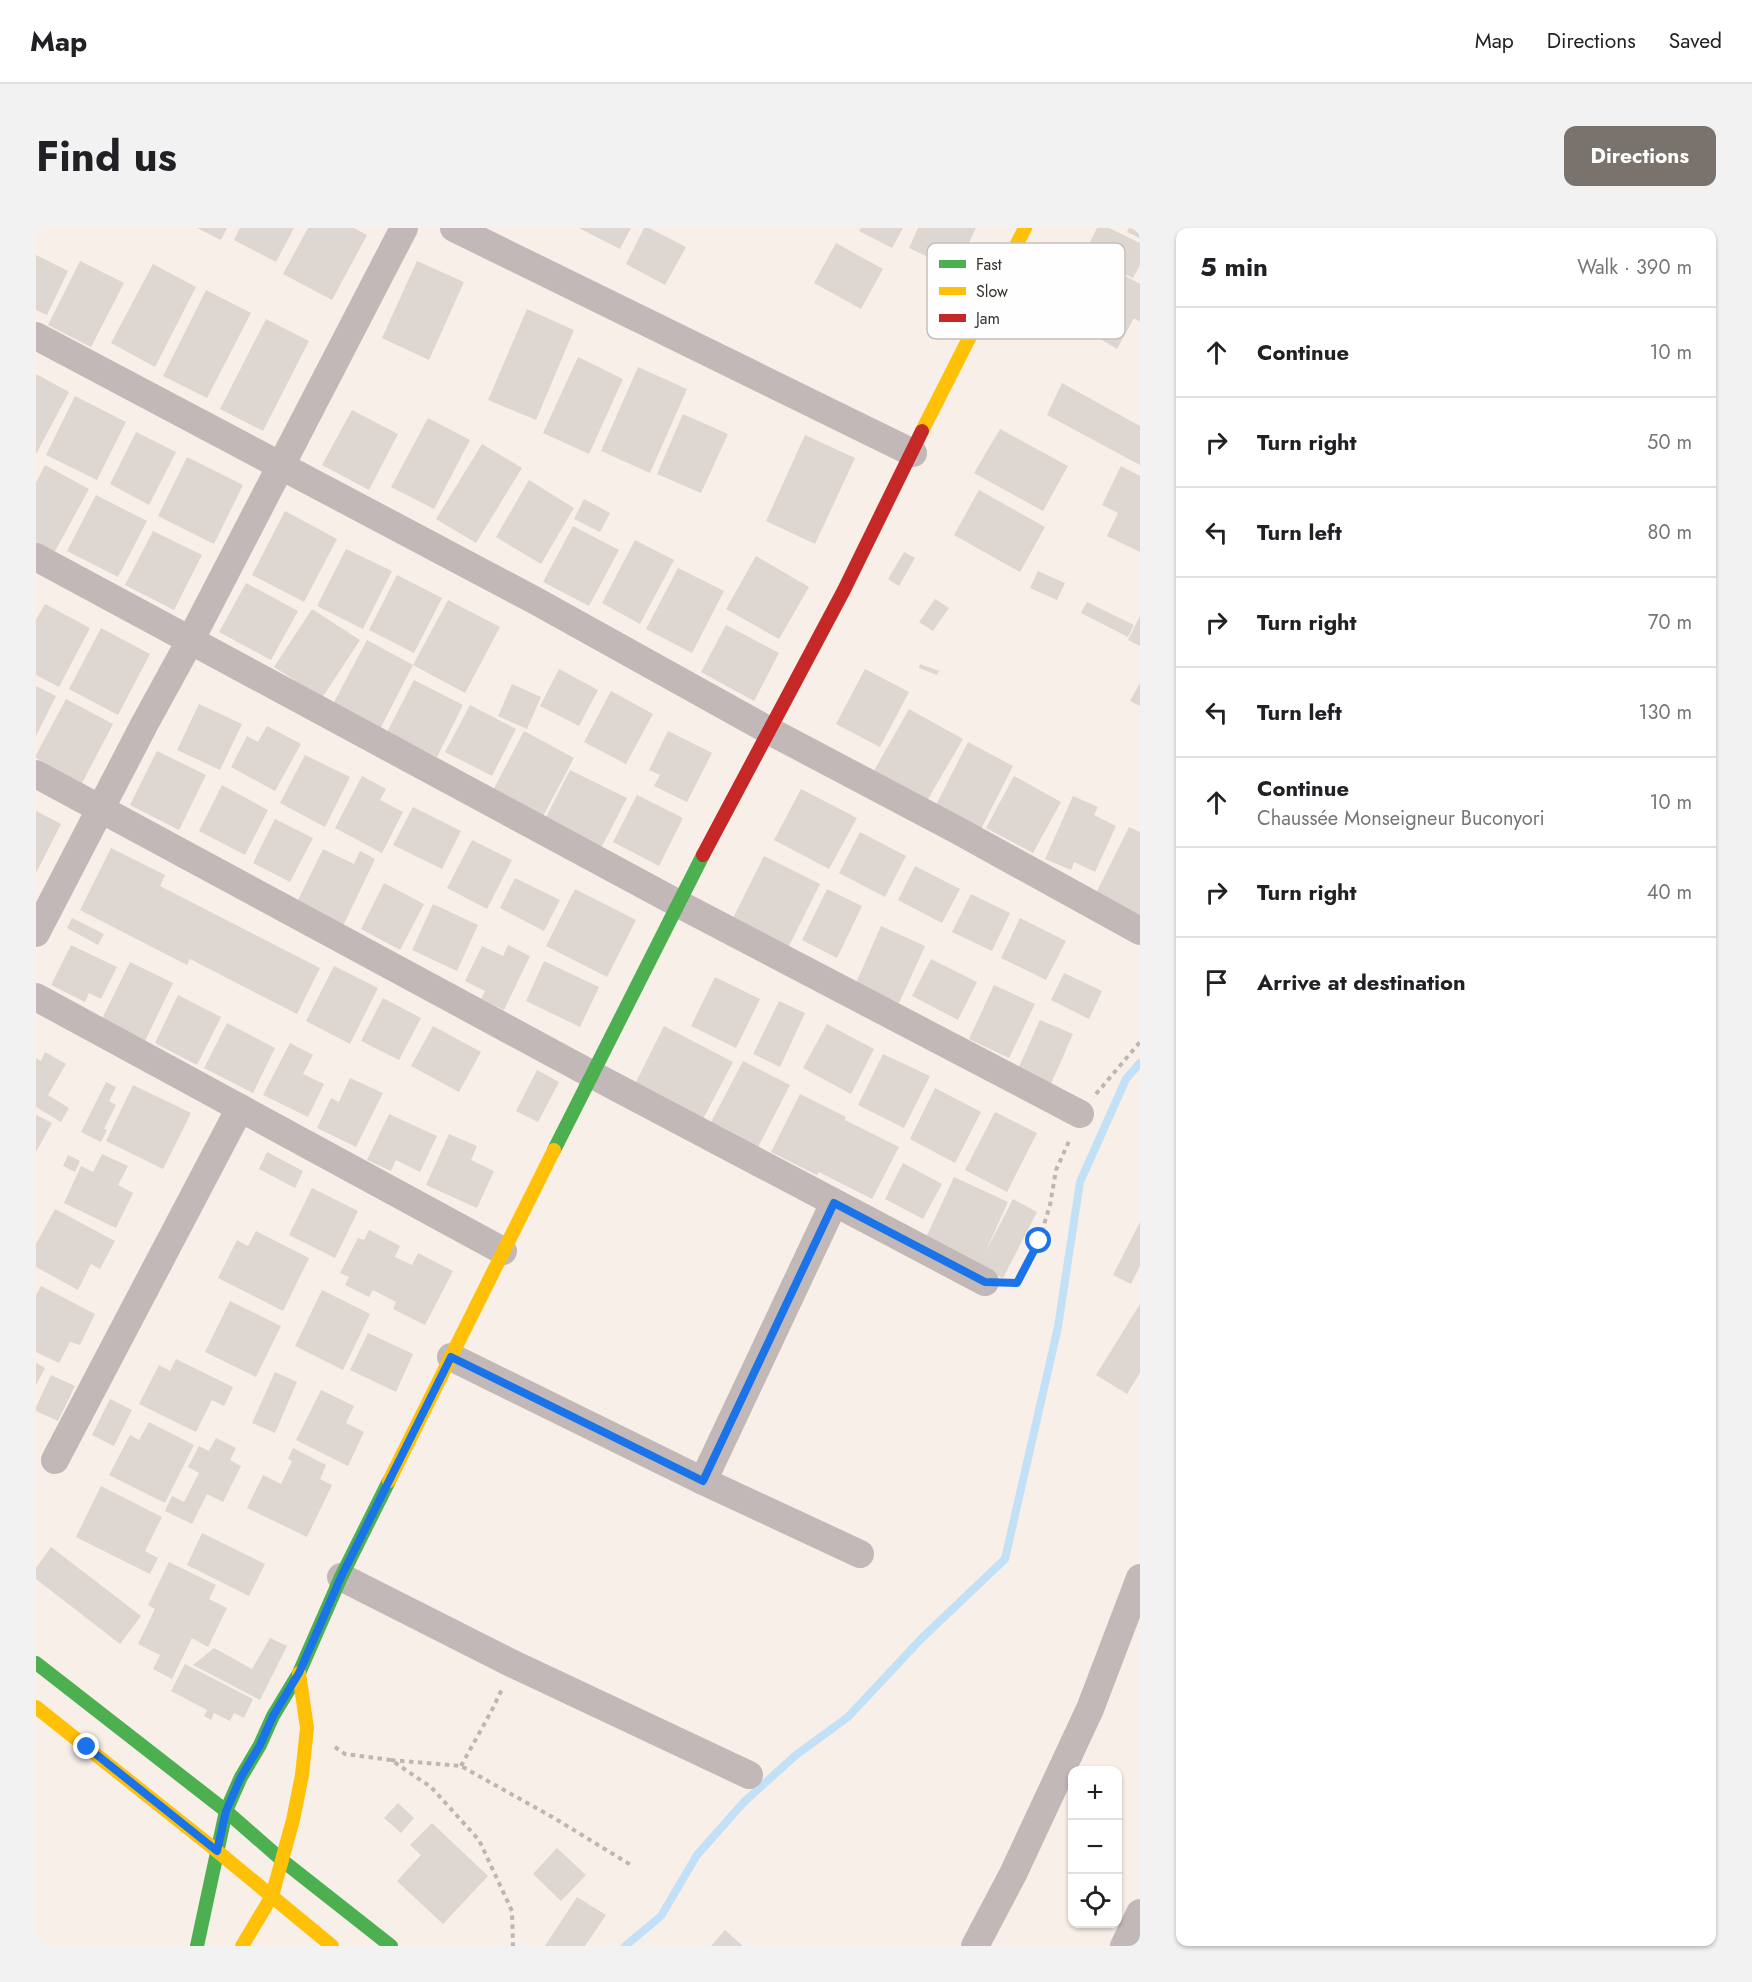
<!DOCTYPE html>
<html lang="en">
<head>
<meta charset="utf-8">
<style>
  :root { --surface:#fff; --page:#f2f2f2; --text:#202124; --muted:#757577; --line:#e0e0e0; --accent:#7a736d }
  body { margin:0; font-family:Jost,sans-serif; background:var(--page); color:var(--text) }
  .controls { position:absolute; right:18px; bottom:18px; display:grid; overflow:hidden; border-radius:12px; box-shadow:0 2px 4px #0004 }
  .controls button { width:54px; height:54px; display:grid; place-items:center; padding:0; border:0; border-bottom:2px solid var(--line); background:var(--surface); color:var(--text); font:30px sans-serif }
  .stop { position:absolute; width:18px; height:18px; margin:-14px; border:4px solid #1a73e8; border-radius:50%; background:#fff }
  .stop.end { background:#1a73e8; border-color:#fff; box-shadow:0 2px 6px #0008 }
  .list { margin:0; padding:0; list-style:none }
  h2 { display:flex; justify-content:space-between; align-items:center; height:78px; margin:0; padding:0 24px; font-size:26px }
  h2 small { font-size:20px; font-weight:400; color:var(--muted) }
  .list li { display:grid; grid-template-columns:39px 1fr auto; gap:18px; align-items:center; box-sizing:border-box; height:90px; padding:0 24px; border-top:2px solid var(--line) }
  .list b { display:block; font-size:22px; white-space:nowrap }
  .list p { margin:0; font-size:20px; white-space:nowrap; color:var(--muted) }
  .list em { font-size:20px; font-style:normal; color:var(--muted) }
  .icon { flex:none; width:33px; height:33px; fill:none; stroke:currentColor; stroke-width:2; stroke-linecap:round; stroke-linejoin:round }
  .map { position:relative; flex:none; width:1104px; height:1718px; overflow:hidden; border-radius:12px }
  header { display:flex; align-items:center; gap:36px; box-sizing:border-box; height:84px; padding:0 30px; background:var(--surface); border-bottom:2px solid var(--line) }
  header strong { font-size:28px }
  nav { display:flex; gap:33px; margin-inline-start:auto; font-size:21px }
  .intro { display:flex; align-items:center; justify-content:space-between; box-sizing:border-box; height:144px; padding:0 36px }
  h1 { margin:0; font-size:42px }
  .button { padding:15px 27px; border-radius:12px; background:var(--accent); color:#fff; font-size:21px; font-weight:700 }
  main { display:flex; gap:36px; padding:0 36px }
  aside { flex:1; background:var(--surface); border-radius:12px; box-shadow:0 2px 4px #0004 }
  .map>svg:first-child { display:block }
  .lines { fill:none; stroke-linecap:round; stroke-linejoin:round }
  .stream { stroke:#c2e0f6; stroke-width:8 }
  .building { fill:#ded7d1 }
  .path { stroke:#bfb6b4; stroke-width:4; stroke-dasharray:4.5 4.5; stroke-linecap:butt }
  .street { stroke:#c2b8b7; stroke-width:28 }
  .fast { stroke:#4caf50; stroke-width:14 }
  .slow { stroke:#ffc107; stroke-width:14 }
  .jam { stroke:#c62828; stroke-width:14 }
  .route { stroke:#1a73e8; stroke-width:8 }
  .key { fill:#fefefe; stroke:#c2c0bf; stroke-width:1.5 }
  .key-label { font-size:16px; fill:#36302b }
</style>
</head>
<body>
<header>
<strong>Map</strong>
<nav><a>Map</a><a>Directions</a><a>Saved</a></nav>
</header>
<div class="intro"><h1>Find us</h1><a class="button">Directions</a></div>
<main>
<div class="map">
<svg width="1104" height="1718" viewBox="0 0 1104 1718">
  <rect width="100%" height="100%" fill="#f7efe8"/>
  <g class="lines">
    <polyline class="stream" points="589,1718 625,1688 661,1627 708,1574 760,1527 812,1489 885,1411 969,1331 1022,1099 1044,954 1090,851 1104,835"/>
  </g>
  <g class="building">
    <polygon points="161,0 191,0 185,12"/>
    <polygon points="204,0 258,0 240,34 198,12"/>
    <polygon points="272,0 318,0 331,7 296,72 247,46"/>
    <polygon points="543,0 595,0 584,21"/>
    <polygon points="608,0 613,0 650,19 629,57 590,36"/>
    <polygon points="825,0 867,0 856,20 823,3"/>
    <polygon points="882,0 940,0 920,42 873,20"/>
    <polygon points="1061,0 1073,0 1104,15 1104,37 1097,50 1048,26"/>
    <polygon points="1093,0 1104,0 1104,10 1091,4"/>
    <polygon points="800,15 847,41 825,81 778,55"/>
    <polygon points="0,27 32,43 11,87 0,82"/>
    <polygon points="44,33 88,55 55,119 12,97"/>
    <polygon points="381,33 428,54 393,132 346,110"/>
    <polygon points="117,36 160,59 119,139 75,115"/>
    <polygon points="1086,46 1104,56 1104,94 1098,90 1081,121 1054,105"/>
    <polygon points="170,62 215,85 171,170 127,148"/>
    <polygon points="491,81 538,102 500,192 452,172"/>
    <polygon points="230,91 273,113 227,203 184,181"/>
    <polygon points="542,129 587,151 553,226 507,205"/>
    <polygon points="602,139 651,161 614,245 565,223"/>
    <polygon points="0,146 33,164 0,226"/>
    <polygon points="1026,155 1104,198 1104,237 1011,187"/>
    <polygon points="39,168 90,194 61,252 10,227"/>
    <polygon points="316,182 362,206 333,262 286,237"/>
    <polygon points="647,186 692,206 665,265 621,246"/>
    <polygon points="392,190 434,212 398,281 355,259"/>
    <polygon points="964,201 1032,238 1007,283 938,245"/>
    <polygon points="100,204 140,224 113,277 74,256"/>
    <polygon points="769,207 819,230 779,316 730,293"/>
    <polygon points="446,216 486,240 440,315 400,291"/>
    <polygon points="151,229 207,257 178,316 122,288"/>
    <polygon points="9,237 53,261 18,325 0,316 0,255"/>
    <polygon points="1085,238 1104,248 1104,324 1071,308 1082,285 1066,277"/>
    <polygon points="493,252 538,280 505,336 460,309"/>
    <polygon points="943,262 1009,299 984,344 918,307"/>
    <polygon points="60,267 111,293 82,349 31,323"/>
    <polygon points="548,271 574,285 564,304 538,291"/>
    <polygon points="249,283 301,311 268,374 216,347"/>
    <polygon points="537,298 583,322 553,378 507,354"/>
    <polygon points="117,303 166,327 138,382 89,357"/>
    <polygon points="599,312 638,332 604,396 566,375"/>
    <polygon points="310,321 356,343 327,401 281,378"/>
    <polygon points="868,324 879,330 863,358 852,351"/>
    <polygon points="720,328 773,359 743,411 690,381"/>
    <polygon points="642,340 688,363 656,425 610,401"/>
    <polygon points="1002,343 1029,355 1021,372 994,360"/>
    <polygon points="361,347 406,370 378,425 333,402"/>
    <polygon points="210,355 262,383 235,432 183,404"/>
    <polygon points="899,371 913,380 897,403 883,394"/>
    <polygon points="412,372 464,399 429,465 377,437 344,501 297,476 331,412 377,437"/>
    <polygon points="1051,374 1098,397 1092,409 1045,385"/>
    <polygon points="9,376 54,400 23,459 0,447 0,392"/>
    <polygon points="276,381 324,412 286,470 238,439"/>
    <polygon points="1104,388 1104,418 1092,412"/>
    <polygon points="690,397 743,425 718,473 665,444"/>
    <polygon points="65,400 114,426 82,487 33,461"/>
    <polygon points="884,436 903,443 901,447 883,440"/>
    <polygon points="523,441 562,462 543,498 504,478"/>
    <polygon points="829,441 873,464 844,519 800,496"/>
    <polygon points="378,452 427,477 401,529 351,504"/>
    <polygon points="1104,455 1104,478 1094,473"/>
    <polygon points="476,456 505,469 491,501 462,488"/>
    <polygon points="0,458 20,468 0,508"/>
    <polygon points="575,463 617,486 590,536 548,514"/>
    <polygon points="30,471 77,496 46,555 0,530 0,527"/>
    <polygon points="163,476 206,496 184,542 141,522"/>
    <polygon points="434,477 480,501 456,548 409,524"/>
    <polygon points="873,481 927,511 888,578 835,548"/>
    <polygon points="231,498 265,516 239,563 195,539 211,508 222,514"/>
    <polygon points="488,503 538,530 505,592 455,566"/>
    <polygon points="632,503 676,525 651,574 618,558 624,547 613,542"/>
    <polygon points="932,514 977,538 943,605 898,581"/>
    <polygon points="121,523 170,547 143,602 94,577"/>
    <polygon points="269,527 314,549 289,599 244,575"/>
    <polygon points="534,542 591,570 564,622 508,593"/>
    <polygon points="326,548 350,561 344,572 367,584 346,625 299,600"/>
    <polygon points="978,548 1025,574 997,625 950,600"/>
    <polygon points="186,557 232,582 209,627 163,603"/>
    <polygon points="765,561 821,590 793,641 738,612"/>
    <polygon points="601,567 647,590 623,638 577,614"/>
    <polygon points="1037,568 1062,579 1058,587 1080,598 1059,644 1038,634 1035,642 1009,631"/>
    <polygon points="377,579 425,603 406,641 357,617"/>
    <polygon points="0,583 25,596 0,645"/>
    <polygon points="239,591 277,610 254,654 217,635"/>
    <polygon points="1093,599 1104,604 1104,687 1060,665"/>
    <polygon points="824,604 870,628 849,669 803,645"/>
    <polygon points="436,612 476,632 451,681 411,660"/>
    <polygon points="75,620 129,647 124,658 284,740 261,786 154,731 151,737 44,682"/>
    <polygon points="287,621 318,636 324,623 339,631 307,698 260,676"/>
    <polygon points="728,628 784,656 749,726 693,698"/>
    <polygon points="879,638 924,661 906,695 862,672"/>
    <polygon points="479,650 524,672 508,703 464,680"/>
    <polygon points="348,655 388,676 364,722 325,701"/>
    <polygon points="539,661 600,692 571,749 510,718"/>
    <polygon points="791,661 826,678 801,730 766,712"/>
    <polygon points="935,666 974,685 956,723 916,704"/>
    <polygon points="397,676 442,697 421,743 376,722"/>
    <polygon points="36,690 68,706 62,717 31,700"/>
    <polygon points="984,690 1030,713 1010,752 965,730"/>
    <polygon points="845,698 889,718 863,775 820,755"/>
    <polygon points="35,717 81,739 65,771 53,765 49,774 15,757"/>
    <polygon points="472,717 494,728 468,782 445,771 449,763 429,753 446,718 467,728"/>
    <polygon points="895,731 941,754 922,792 876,768"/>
    <polygon points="508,733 563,759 544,799 490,773"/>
    <polygon points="94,734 137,755 108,815 65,793"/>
    <polygon points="298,738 342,760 314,816 270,793"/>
    <polygon points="1028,745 1066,763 1053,791 1015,772"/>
    <polygon points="679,749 724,771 700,820 655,798"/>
    <polygon points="958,757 999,776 973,830 933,811"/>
    <polygon points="142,767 185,789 161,837 119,815"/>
    <polygon points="347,770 385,790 363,832 325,813"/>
    <polygon points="743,773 769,785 744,839 717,826"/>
    <polygon points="1004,792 1037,806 1014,858 981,843"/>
    <polygon points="191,795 239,820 217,865 168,840"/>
    <polygon points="791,796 838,821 815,866 767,840"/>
    <polygon points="397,798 445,824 423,864 375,838"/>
    <polygon points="628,798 697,834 666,893 598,858"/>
    <polygon points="254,815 277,827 267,846 288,856 272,889 227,867"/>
    <polygon points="9,824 30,836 12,867 33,880 25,894 0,879 0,830 5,833"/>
    <polygon points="847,826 894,848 868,900 822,877"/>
    <polygon points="707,833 754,857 719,925 672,900"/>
    <polygon points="501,842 523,854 502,894 480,883"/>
    <polygon points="314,850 347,865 320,919 281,900 295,870 303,874"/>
    <polygon points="70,854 80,859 73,873 80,877 68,901 71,902 65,914 45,904"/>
    <polygon points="97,857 155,885 127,941 70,913"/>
    <polygon points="899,860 945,884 919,935 874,911"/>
    <polygon points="764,866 810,889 806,898 809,892 863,919 836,971 783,944 781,947 735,924"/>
    <polygon points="959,884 1001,905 971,964 929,942"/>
    <polygon points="353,886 401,908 384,944 360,932 355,943 331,932"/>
    <polygon points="0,887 16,895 0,924"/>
    <polygon points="413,906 441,918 435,932 458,943 441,980 390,957"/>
    <polygon points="231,924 267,943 259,960 223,941"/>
    <polygon points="66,926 92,938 82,957 97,965 80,1000 28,975 45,938 57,944"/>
    <polygon points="32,927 44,933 39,944 27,938"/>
    <polygon points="867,935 906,956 887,991 849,971"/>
    <polygon points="918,949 972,974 949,1025 977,971 1001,984 967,1050 888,1014"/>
    <polygon points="276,960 322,983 299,1030 253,1007"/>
    <polygon points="19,981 79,1013 64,1041 55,1036 42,1062 0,1039 0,1016"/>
    <polygon points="1104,994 1104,1038 1095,1056 1077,1047"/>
    <polygon points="333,1002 364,1018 359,1029 376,1037 382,1025 417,1043 389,1097 357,1081 360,1074 337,1062 333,1069 309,1057 313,1049 304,1045 322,1010 328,1012"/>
    <polygon points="220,1003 273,1030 247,1083 182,1050 201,1012 212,1018"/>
    <polygon points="5,1058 59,1086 44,1117 34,1114 23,1135 0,1124 0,1067"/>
    <polygon points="286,1062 334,1086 307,1142 259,1118"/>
    <polygon points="194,1073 245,1098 220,1149 169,1124"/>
    <polygon points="1104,1076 1104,1145 1091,1166 1060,1147"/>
    <polygon points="332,1105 377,1126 360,1164 314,1142"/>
    <polygon points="140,1131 197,1159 188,1178 176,1172 160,1204 103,1176 123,1137 134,1143"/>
    <polygon points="0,1135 9,1140 0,1157"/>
    <polygon points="239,1144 261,1154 239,1205 216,1195"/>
    <polygon points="15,1147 39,1158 22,1193 0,1183 0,1179"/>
    <polygon points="285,1162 318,1178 310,1195 328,1204 312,1238 260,1212"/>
    <polygon points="74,1171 96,1182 78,1218 56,1207"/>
    <polygon points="113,1194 158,1217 129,1275 73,1247 94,1207 103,1212"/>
    <polygon points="180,1210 200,1220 194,1232 205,1238 187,1274 171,1266 156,1296 129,1283 136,1268 148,1274 163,1245 152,1239 163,1218 173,1223"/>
    <polygon points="257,1220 290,1237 284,1251 296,1257 271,1309 211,1280 227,1247 245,1256 256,1233 252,1231"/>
    <polygon points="65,1258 126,1289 109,1323 122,1330 114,1346 40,1309"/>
    <polygon points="166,1305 229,1336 213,1368 151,1337"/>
    <polygon points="15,1319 105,1388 84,1416 0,1351 0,1340"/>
    <polygon points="133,1334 180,1357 173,1371 191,1380 172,1419 156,1410 136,1451 117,1441 124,1427 102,1416 119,1381 112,1377"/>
    <polygon points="234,1410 251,1418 224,1472 157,1437 178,1420 216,1441"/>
    <polygon points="149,1436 217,1471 208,1490 198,1485 194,1493 178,1485 175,1492 168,1488 171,1482 135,1463"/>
    <polygon points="362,1575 378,1590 365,1605 348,1590"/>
    <polygon points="396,1595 452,1648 407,1696 361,1653 385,1627 374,1617"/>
    <polygon points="521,1620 550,1647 525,1673 497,1646"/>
    <polygon points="541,1669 570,1687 549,1718 509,1718"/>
    <polygon points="689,1702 707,1718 675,1718"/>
  </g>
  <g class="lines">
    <g class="path">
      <polyline points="1060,866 1104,814"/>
      <polyline points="975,1055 981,1055 1003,1013 1014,977 1020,942 1034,911"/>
      <polyline points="299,1519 309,1526 355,1532 395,1559 443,1612 476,1683 477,1718"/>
      <polyline points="355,1532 425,1538 518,1590 595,1637"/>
      <polyline points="425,1538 456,1482 467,1459"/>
    </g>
    <g class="street">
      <polyline points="418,0 877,225"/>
      <polyline points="0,108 500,373 732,502 921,602 1104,703"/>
      <polyline points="0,329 641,675 1044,886"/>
      <polyline points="0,546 555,846 949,1054"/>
      <polyline points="0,705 109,495 154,413 368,0"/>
      <polyline points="0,769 467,1023"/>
      <polyline points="415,1129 667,1253 824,1326"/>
      <polyline points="19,1232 204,880"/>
      <polyline points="667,1253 798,975"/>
      <polyline points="305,1349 477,1436 713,1547"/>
      <polyline points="939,1718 977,1646 1054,1481 1104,1350"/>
      <polyline points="1088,1718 1104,1685"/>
    </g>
    <g class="fast">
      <polyline points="518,922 667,627"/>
      <polyline points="0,1435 190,1583 247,1633 355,1718"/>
      <polyline points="161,1718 190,1583 205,1549 224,1517 237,1488 263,1445 305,1349 353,1253"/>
    </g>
    <g class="slow">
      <polyline points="886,203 989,0"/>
      <polyline points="353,1253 518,922"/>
      <polyline points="0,1479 181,1623 296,1718"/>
      <polyline points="206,1718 236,1668 257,1592 266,1547 271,1500 263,1445"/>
    </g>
    <polyline class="jam" points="667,627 808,362 886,203"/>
  </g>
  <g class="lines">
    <polyline class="route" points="51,1519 181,1623 190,1583 205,1549 224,1517 237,1488 263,1445 305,1349 415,1129 667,1253 798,975 949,1054 981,1055 1003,1013"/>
  </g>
  <rect x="891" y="15" width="198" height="96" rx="9" class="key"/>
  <rect x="903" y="32" width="27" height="8" fill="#4caf50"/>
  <rect x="903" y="59" width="27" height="8" fill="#ffc107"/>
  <rect x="903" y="86" width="27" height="8" fill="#c62828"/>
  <g class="key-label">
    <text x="940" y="42">Fast</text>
    <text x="940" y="69">Slow</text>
    <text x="940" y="96">Jam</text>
  </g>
</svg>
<div class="controls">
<button>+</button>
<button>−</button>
<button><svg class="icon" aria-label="locate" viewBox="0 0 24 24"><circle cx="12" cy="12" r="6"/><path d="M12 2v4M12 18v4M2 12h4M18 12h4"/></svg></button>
</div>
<div class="stop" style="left:1003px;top:1013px"></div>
<div class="stop end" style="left:51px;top:1519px"></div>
</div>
<aside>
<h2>5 min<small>Walk · 390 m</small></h2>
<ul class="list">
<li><svg class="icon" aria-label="ahead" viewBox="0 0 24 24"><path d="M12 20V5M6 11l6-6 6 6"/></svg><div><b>Continue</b></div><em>10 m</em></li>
<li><svg class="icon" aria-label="right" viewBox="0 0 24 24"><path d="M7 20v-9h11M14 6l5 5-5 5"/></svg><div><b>Turn right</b></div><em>50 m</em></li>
<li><svg class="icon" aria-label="left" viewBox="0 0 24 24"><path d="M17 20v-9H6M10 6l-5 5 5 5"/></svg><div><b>Turn left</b></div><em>80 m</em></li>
<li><svg class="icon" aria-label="right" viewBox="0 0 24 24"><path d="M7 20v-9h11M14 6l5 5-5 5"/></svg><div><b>Turn right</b></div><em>70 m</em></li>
<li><svg class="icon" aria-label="left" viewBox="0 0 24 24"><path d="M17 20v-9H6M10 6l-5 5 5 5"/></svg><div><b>Turn left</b></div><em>130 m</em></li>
<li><svg class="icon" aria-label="ahead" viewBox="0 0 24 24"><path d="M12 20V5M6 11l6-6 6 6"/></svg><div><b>Continue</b><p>Chaussée Monseigneur Buconyori</p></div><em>10 m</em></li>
<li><svg class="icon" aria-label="right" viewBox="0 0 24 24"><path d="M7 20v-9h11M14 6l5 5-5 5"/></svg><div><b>Turn right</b></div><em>40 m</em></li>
<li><svg class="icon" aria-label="arrive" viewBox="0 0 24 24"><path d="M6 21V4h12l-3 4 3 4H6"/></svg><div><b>Arrive at destination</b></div></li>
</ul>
</aside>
</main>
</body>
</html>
